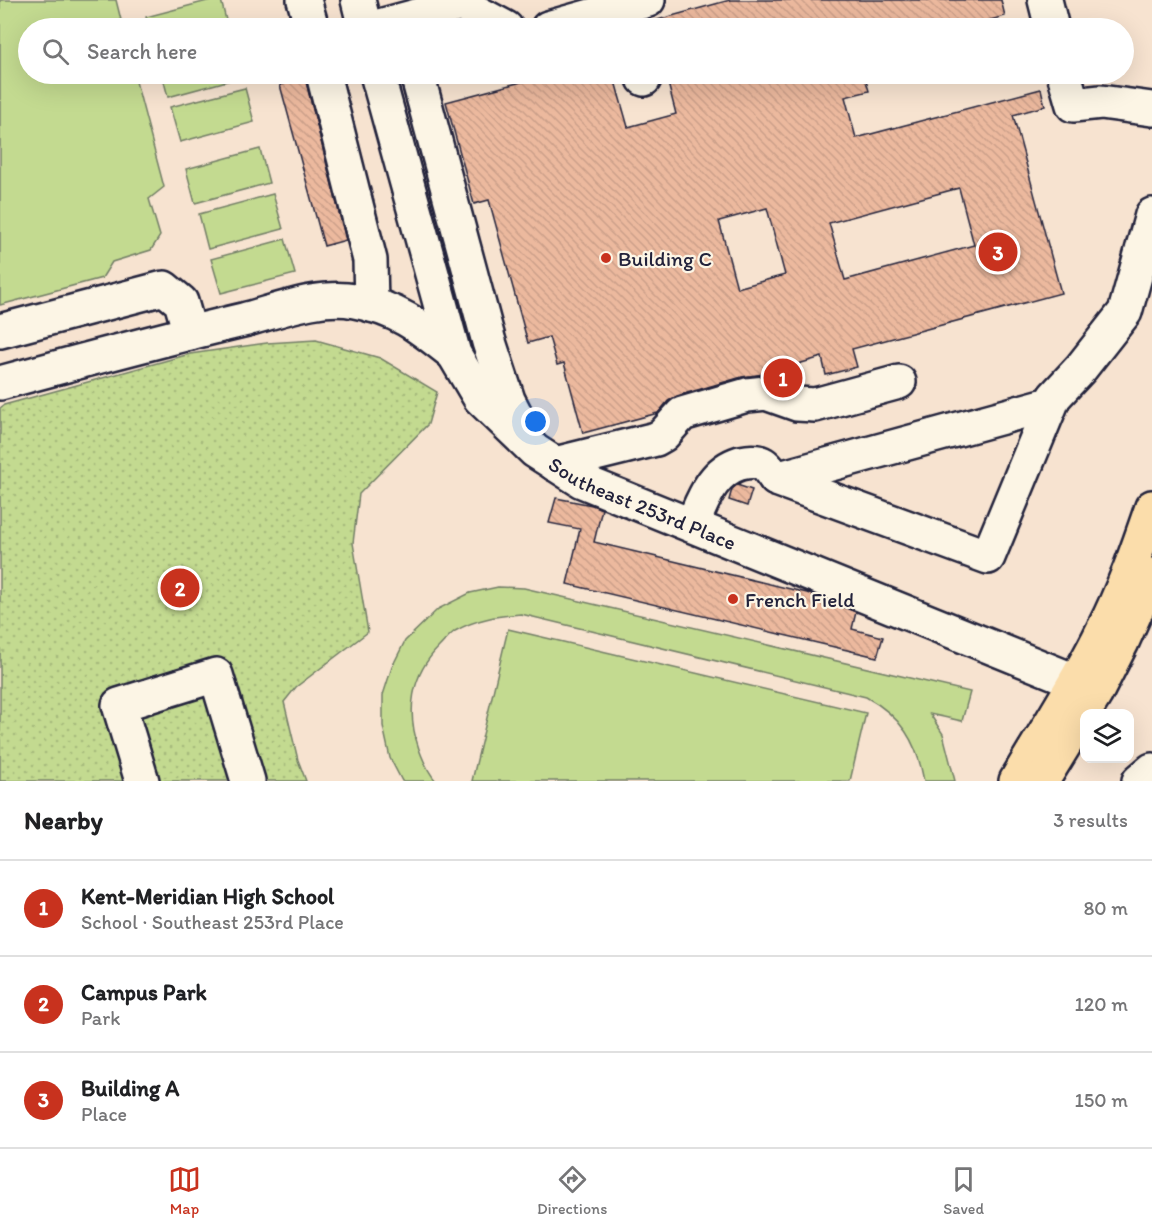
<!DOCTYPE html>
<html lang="en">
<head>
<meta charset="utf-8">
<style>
  :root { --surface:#fff; --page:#f6f6f6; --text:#202124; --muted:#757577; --line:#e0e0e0; --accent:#c8321e }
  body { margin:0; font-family:Itim,sans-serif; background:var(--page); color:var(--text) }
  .controls { position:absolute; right:18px; bottom:18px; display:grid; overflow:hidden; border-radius:12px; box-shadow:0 6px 24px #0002 }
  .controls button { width:54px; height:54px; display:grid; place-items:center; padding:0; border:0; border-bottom:2px solid var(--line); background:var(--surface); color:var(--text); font:30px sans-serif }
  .you { position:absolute; left:536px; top:422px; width:21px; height:21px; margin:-15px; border:4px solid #fff; border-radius:50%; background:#1a73e8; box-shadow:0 0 0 9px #1a73e833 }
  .badge { display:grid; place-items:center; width:39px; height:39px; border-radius:50%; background:var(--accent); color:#fff; font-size:20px; font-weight:700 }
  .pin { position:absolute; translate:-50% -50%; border:3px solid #fff; box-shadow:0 2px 6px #0006 }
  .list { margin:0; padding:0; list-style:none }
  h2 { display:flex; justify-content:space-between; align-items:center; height:78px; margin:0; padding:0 24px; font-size:26px }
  h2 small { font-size:20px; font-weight:400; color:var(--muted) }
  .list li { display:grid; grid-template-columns:39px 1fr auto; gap:18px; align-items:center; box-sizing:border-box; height:96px; padding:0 24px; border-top:2px solid var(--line) }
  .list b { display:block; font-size:22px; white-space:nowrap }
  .list p { margin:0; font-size:20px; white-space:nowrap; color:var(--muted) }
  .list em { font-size:20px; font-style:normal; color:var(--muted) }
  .icon { flex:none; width:33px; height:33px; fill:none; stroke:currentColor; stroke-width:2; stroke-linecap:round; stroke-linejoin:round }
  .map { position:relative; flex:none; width:1152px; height:781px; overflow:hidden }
  .search { position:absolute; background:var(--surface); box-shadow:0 6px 24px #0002; left:18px; right:18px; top:18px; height:66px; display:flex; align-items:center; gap:15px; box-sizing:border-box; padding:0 21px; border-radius:33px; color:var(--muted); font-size:22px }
  .sheet { height:366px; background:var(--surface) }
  nav { display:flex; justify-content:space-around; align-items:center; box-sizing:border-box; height:84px; border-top:2px solid var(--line); background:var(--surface); font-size:16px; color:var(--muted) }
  nav a { display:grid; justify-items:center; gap:3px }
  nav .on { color:var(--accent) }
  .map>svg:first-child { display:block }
  .park { fill:url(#park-dots); stroke:#727e66; stroke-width:1.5 }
  .garden { fill:#c3da90; stroke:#727e66; stroke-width:1.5 }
  .building { fill:url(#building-back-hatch); stroke:#22223b; stroke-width:1.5; fill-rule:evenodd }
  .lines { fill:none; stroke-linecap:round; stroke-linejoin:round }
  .minor-casing { stroke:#22223b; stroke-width:38 }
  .major-casing { stroke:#22223b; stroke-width:38 }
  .minor { stroke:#fcf5e5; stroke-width:33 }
  .major { stroke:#fbddab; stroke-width:33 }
  .poi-dot { fill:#c8321e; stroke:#fcf5e5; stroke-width:2 }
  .labels { text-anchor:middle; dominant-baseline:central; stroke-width:4.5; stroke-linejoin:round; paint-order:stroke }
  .poi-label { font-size:21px; fill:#22223b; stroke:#fcf5e5; text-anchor:start }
  .street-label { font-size:21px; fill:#22223b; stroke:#fcf5e5 }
</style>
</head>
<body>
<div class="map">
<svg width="1152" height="781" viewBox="0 0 1152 781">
  <defs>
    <pattern id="park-dots" width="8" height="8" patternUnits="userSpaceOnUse" patternTransform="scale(1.5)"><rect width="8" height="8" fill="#c3da90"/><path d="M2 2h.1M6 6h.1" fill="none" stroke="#a7bb7d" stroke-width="1.8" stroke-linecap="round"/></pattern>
    <pattern id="building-back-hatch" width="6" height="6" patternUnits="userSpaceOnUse" patternTransform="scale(1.5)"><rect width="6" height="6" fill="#ecb99e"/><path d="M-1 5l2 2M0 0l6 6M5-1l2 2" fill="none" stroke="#ca9f89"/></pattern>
  </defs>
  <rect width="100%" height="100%" fill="#f7e3d0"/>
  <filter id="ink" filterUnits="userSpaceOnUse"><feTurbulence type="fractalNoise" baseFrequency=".0167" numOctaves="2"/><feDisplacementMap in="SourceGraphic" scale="12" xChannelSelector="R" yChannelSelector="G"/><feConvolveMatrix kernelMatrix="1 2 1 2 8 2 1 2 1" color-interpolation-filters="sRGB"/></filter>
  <g filter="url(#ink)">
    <polygon class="park" points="316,340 380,358 437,392 428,424 359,494 353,543 368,632 296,687 284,702 298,760 306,781 0,781 0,408 4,405 190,354 267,343"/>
    <g class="garden">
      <polygon points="0,0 116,0 123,28 28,28 28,74 134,74 164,187 149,199 160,236 151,250 112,262 102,278 0,305"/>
      <polygon points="211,0 221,0 228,28 149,28 146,17"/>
      <polygon points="162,74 241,74 242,77 168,97"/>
      <polygon points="245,88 254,122 180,142 170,107"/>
      <polygon points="260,149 269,183 195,203 186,169"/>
      <polygon points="273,194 283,229 208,249 199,214"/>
      <polygon points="285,239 295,274 221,293 211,259"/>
      <path d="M498,587L524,588L970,692L962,721L930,714L943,734L955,781H924C917,742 901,716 866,697L521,614C497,616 476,619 455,631C449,635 444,642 439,647C411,675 406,712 419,749C423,760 428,772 436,781H402L390,758L383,726V695L392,667L405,641L438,609L470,593Z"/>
      <polygon points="508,629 866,713 850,781 472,781"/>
    </g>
    <g class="building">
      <polygon points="730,0 1001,0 1005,16 961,28 646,28 646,23"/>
      <path d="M523,74H613L628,127L676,114L668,83L684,78L682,74H864L869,91L845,97L856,138L1041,89L1045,106L1013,115L1061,293L852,349L857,367L826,375L822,357L764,374L742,377L677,396L668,401L658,413L583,433L564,363L557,365L549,337L528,343L489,200L474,204L446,102L525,81ZM959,188L974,245L845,280L829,223ZM767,208L785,275L737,288L719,221Z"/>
      <polygon points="305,78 346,240 324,246 280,85"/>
      <polygon points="737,485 752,490 747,506 729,500 732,489"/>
      <polygon points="556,498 592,505 602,509 594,542 807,593 856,612 852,629 883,637 877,657 567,584 580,529 549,523"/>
    </g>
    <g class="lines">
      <defs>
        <g id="minor">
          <polyline points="304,0 312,28"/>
          <polyline points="358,0 365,28"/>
          <polyline points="1045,0 1052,28"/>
          <polyline points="372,28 461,4 506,28"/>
          <polyline points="548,28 648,0"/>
          <polyline points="323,74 370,260 371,305"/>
          <path id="s1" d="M377,74L454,354L480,398L535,451L582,481L1075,681"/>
          <polyline points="417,74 489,342 508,400 524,431"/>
          <polyline points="643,74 644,79"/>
          <polyline points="1064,74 1073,105 1101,102 1152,109"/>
          <polyline points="0,331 164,288 181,302 190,333"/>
          <path d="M0,383C81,361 162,339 243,320C278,311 319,294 355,301C399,309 420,327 454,354"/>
          <polyline points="555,464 656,439 663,435 682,414 747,395 766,393 797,404 815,405 899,382"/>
          <polyline points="776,479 1050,404"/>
          <path d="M692,525C703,501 711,472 740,463C746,462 757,460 763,464C768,467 772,474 776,479L988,557L1054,397L1081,368L1125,312L1152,215"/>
          <polyline points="142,781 119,705 216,675 248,781"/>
          <polyline points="1139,781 1152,770"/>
        </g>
        <g id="major">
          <path d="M1016,781C1045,731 1078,682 1103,630C1123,591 1138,548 1152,507"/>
          <polyline points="1042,781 1096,693 1122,642 1152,575"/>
        </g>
      </defs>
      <use href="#minor" class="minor-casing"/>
      <use href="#major" class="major-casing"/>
      <use href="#minor" class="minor"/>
      <use href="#major" class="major"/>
    </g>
  </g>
  <g class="poi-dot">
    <circle cx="606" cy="258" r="6"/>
    <circle cx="733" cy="599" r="6"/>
  </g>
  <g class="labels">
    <g class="poi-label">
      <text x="618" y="258">Building C</text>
      <text x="745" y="599">French Field</text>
    </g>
    <g class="street-label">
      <text stroke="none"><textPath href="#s1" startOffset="538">Southeast 253rd Place</textPath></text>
    </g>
  </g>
</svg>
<div class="controls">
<button><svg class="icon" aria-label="layers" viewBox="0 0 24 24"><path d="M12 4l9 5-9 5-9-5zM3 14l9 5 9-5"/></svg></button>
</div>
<div class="you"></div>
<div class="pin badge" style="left:783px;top:378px">1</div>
<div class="pin badge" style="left:180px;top:588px">2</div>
<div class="pin badge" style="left:998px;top:252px">3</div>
<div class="search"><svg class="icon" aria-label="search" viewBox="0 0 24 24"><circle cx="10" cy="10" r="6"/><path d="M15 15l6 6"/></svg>Search here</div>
</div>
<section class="sheet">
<h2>Nearby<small>3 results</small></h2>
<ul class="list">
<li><span class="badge">1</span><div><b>Kent-Meridian High School</b><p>School · Southeast 253rd Place</p></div><em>80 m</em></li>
<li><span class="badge">2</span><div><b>Campus Park</b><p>Park</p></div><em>120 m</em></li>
<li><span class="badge">3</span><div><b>Building A</b><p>Place</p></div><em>150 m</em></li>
</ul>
</section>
<nav>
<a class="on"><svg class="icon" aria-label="map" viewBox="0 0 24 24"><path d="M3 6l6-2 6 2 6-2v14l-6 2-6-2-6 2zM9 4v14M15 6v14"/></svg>Map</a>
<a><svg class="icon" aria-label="directions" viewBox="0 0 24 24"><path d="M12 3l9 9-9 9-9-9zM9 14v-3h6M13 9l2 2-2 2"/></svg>Directions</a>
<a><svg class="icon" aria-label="saved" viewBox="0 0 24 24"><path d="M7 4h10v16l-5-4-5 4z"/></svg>Saved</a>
</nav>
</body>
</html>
